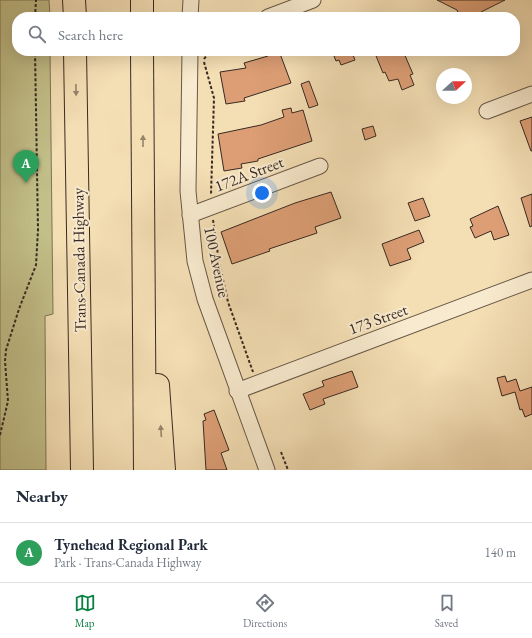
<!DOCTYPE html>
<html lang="en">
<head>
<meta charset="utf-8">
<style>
  :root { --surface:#fff; --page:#f2f2f3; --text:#1f2937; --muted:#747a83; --line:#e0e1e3; --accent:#0b8043 }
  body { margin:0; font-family:"EB Garamond",serif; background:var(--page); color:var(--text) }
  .compass { position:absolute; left:436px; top:68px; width:36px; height:36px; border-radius:50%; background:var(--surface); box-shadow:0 4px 16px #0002; rotate:69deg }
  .you { position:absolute; left:262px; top:193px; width:14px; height:14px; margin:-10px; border:3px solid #fff; border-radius:50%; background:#1a73e8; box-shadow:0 0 0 6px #1a73e833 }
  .badge { display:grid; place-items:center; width:26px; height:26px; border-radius:50%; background:var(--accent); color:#fff; font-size:13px; font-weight:700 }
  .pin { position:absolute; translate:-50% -33px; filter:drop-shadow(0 1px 2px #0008) }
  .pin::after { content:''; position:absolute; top:21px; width:14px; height:12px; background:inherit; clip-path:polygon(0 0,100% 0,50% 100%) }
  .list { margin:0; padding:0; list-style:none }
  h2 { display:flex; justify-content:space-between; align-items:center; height:52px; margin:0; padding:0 16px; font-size:17px }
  h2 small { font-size:13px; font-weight:400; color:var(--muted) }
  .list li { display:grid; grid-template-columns:26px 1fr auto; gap:12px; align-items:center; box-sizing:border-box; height:60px; padding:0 16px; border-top:1px solid var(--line) }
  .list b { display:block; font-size:15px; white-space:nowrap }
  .list p { margin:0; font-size:13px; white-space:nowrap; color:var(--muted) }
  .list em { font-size:13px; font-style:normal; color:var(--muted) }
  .icon { flex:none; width:22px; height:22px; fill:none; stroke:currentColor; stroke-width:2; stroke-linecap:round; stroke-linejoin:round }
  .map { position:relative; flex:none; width:532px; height:470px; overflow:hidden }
  .search { position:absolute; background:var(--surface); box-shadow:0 4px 16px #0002; left:12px; right:12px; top:12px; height:44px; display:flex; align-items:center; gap:10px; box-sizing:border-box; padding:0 14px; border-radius:16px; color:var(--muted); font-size:15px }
  .sheet { height:112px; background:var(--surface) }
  nav { display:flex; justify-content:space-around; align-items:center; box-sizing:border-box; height:56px; border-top:1px solid var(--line); background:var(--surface); font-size:11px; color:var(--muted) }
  nav a { display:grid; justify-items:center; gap:2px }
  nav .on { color:var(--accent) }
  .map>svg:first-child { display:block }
  .green { fill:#c2bf89; stroke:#7d7456 }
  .building { fill:#dd9e75; stroke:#382a23 }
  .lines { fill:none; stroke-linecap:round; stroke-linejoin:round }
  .minor-casing { stroke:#675747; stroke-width:17 }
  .highway-casing { stroke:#382a23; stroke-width:24 }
  .path { stroke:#382a23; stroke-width:2; stroke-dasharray:3 2; stroke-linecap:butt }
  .minor { stroke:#f8eace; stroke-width:15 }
  .highway { stroke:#f4deb4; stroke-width:22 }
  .oneway { fill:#96846c }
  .labels { text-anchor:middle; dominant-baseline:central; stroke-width:4; stroke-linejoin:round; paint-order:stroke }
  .street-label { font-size:16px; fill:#382a23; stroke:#f8eace }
</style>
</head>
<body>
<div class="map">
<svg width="532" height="470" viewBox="0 0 532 470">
  <rect width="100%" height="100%" fill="#f4deb4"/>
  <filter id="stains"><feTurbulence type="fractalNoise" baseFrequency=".005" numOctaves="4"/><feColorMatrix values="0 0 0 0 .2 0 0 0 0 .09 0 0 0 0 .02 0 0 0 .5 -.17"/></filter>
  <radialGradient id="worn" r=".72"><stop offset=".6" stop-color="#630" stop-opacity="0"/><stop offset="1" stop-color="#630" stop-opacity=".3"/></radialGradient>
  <polygon class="green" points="0,0 49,0 50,17 17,17 17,51 50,51 53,314 45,316 46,470 0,470"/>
  <g class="building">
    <polygon points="437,0 505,0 483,11 476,15 477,17 460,17 457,10"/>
    <polygon points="279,51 291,83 244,98 245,101 226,104 220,72 246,68 244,63 268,56 267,54"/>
    <polygon points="332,51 361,51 361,52 353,55 355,60 341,65 339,60 336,61"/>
    <polygon points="374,51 403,51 413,74 410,75 414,85 402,90 398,79 389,81 385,72 383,73"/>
    <polygon points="309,81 318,105 309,108 301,84"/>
    <polygon points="291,108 292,113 303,110 312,141 258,159 258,161 241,164 242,168 224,171 218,134 261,125 284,117 282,110"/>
    <polygon points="532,117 532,151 531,151 520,121"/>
    <polygon points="373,126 376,136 365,140 362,129"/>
    <polygon points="331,192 341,218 315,227 317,233 269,249 270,251 232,264 221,232 295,203"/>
    <polygon points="532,194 532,226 530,227 521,198"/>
    <polygon points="423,198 430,216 415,221 408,203"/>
    <polygon points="498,206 509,235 494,240 491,231 475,238 470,227 473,226 470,219"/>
    <polygon points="419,230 424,242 407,249 411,259 390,266 382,244"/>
    <polygon points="352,371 358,387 323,399 325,404 310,410 303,394 324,386 322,381"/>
    <polygon points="505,376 507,382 516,379 520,391 532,387 532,414 525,417 522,409 520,410 515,392 502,396 497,378"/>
    <polygon points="214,410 229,450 221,453 227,470 206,470 203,421 206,420 204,414"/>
  </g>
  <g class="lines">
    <defs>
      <g id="minor">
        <polyline points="190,17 191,0"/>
        <polyline points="268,17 313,0"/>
        <polyline points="190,51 188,191 195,261 205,299 267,470"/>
        <polyline points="487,111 532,94"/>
        <polyline points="190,215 320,166"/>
        <polyline points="237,391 532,280"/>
      </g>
      <g id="highway">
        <polyline points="74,0 75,17"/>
        <polyline points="142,0 142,17"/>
        <polyline points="75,51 82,470"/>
        <polyline points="142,51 145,470"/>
        <polyline points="158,385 164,470"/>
      </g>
    </defs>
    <use href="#minor" class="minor-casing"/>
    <use href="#highway" class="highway-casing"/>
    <g class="path">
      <polyline points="35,17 36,0"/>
      <polyline points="204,59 208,54 214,51"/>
      <polyline points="204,62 214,98 211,194"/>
      <polyline points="213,220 219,262 228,302 253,372"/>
      <polyline points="0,435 8,401 5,361 6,350 19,309 36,265 38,230 35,51"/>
      <polyline points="281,452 288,470"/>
    </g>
    <use href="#minor" class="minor"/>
    <use href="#highway" class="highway"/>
  </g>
  <defs><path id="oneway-solid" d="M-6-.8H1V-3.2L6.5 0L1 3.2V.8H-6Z"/></defs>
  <g class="oneway">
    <use href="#oneway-solid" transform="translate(76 90) rotate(89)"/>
    <use href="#oneway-solid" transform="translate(143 141) rotate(-90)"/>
    <use href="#oneway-solid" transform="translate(161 431) rotate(-94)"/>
  </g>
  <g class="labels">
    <g class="street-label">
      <text transform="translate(249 174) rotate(-21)">172A Street</text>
      <text transform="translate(79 260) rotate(-91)">Trans-Canada Highway</text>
      <text transform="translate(217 262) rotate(78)">100 Avenue</text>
      <text transform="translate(378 319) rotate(-20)">173 Street</text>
    </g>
  </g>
  <rect width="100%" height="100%" filter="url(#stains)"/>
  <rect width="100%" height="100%" fill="url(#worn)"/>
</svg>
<svg class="compass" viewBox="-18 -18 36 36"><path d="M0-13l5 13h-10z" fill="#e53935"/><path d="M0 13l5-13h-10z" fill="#747a83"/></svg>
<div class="you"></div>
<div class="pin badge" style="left:26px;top:183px;background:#2e9e5b">A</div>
<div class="search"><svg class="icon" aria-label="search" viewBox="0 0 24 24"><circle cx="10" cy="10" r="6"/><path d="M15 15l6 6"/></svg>Search here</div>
</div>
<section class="sheet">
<h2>Nearby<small></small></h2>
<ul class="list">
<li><span class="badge" style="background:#2e9e5b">A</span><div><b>Tynehead Regional Park</b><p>Park · Trans-Canada Highway</p></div><em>140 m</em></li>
</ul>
</section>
<nav>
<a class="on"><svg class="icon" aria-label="map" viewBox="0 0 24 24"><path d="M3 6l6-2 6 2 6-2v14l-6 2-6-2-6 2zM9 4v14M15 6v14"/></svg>Map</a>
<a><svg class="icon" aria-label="directions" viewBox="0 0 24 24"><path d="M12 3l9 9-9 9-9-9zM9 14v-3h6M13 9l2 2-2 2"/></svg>Directions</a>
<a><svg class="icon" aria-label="saved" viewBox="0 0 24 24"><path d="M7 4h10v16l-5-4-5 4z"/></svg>Saved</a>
</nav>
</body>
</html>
